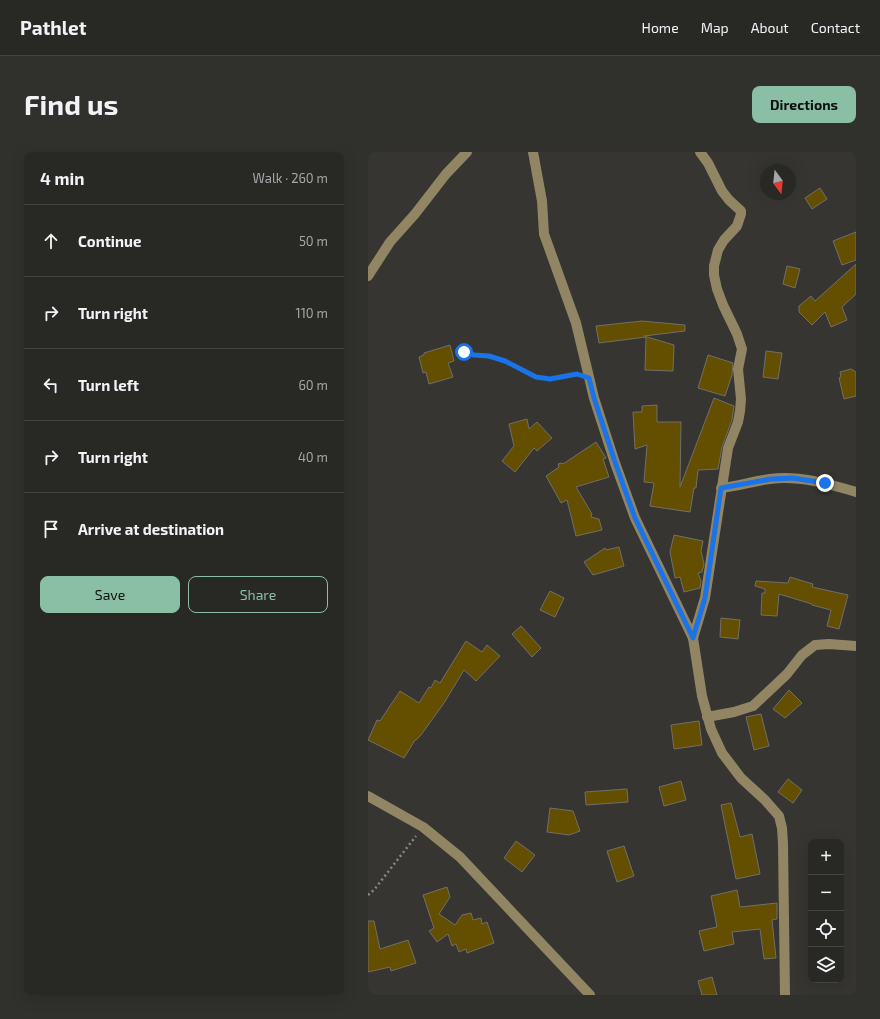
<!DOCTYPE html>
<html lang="en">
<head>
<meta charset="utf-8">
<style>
  :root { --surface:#282825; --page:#30302d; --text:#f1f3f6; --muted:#a5a6a7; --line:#444442; --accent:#8abfa5 }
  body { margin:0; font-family:"Exo 2",sans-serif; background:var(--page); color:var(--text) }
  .controls { position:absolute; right:12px; bottom:12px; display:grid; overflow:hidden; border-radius:8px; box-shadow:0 4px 16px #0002 }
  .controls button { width:36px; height:36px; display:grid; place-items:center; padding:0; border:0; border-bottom:1px solid var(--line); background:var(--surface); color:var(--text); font:20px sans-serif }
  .compass { position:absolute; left:392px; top:12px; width:36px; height:36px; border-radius:50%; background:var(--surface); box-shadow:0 4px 16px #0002; rotate:165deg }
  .stop { position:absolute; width:12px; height:12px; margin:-9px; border:3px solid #1a73e8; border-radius:50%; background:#fff }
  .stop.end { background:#1a73e8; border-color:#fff; box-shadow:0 1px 4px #0008 }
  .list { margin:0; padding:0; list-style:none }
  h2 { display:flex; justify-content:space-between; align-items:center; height:52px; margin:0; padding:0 16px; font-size:17px }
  h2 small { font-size:13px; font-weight:400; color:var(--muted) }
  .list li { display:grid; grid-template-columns:26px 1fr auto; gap:12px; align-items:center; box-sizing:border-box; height:72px; padding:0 16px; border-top:1px solid var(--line) }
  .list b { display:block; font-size:15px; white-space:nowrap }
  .list em { font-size:13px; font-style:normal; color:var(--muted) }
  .actions { display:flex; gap:8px; padding:12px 16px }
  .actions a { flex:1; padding:9px 0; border:1px solid var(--accent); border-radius:8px; text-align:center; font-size:14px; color:var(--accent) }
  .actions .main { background:var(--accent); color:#111 }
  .icon { flex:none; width:22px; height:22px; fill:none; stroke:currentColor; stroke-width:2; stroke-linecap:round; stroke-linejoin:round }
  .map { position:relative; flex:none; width:488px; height:843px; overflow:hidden; border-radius:8px }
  header { display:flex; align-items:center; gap:24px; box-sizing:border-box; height:56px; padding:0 20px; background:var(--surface); border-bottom:1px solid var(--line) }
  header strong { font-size:19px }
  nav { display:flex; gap:22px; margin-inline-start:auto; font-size:14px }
  .intro { display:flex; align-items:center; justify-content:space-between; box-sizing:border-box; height:96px; padding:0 24px }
  h1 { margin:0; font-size:28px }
  .button { padding:10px 18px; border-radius:8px; background:var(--accent); color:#111; font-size:14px; font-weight:700 }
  main { display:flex; gap:24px; padding:0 24px }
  aside { flex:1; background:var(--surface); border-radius:8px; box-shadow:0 4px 16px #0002 }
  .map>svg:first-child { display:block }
  .building { fill:#644e00; stroke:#716f6a }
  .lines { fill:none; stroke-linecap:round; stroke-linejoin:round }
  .path { stroke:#898985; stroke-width:2.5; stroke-dasharray:2 3; stroke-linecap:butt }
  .minor { stroke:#918563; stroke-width:10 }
  .route { stroke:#1a73e8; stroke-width:5 }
</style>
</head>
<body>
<header>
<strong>Pathlet</strong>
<nav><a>Home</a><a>Map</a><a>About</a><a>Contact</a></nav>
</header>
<div class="intro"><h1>Find us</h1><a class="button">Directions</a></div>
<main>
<aside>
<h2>4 min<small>Walk · 260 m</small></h2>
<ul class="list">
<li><svg class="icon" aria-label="ahead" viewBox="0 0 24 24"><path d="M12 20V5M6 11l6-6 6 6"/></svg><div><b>Continue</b></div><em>50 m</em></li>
<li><svg class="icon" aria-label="right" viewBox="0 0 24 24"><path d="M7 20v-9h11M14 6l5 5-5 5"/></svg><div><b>Turn right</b></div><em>110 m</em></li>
<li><svg class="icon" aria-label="left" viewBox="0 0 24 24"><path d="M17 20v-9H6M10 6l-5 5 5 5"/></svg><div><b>Turn left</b></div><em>60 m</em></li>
<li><svg class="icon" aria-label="right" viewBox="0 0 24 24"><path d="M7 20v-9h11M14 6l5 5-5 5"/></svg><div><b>Turn right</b></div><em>40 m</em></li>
<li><svg class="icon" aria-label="arrive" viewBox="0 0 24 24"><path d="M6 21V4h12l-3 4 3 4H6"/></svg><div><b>Arrive at destination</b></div></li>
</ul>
<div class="actions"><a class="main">Save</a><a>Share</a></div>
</aside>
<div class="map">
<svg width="488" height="843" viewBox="0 0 488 843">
  <rect width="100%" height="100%" fill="#363531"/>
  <g class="building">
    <polygon points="452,36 459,47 444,57 437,46"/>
    <polygon points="488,80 488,108 474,113 465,89"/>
    <polygon points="488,112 488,142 474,155 479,168 463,175 457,160 444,173 431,160 431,154 443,144 447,149"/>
    <polygon points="419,114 432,117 427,136 415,132"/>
    <polygon points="274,169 317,173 317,179 276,184 306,193 305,219 277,218 278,185 231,191 228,174"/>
    <polygon points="82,193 86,209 80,211 85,225 61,232 58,220 55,221 51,205 56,203 56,201"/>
    <polygon points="398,199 414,201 410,227 395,225"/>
    <polygon points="340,203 365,211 364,223 357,244 330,236"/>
    <polygon points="483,217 488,220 488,244 476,247 471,226 473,225 472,220"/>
    <polygon points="346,246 366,254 364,268 354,295 350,317 330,318 328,336 326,336 322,360 282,354 286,331 276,330 279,293 267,297 265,260 274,260 274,254 289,253 289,270 313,270 312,335"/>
    <polygon points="159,267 161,277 169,270 184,286 169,299 166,296 147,320 134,309 146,294 141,272"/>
    <polygon points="228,290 238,306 235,307 241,325 208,335 224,362 223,365 231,367 234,378 208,384 199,348 193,351 178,324 191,315 190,312 194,311 195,312"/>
    <polygon points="306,383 335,389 333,399 336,412 334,420 330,421 333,429 332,436 316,440 312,425 307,426 302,400"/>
    <polygon points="251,395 256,414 225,423 216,410 237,396 238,398"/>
    <polygon points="422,425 445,432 444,435 480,443 471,477 459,474 463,458 444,453 444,452 411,442 409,464 393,463 394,441 397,441 397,437 387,434 388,429 420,431"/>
    <polygon points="182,439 196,446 187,465 172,458"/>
    <polygon points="353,466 372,468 370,487 352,485"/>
    <polygon points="153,474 173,496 164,505 144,482"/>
    <polygon points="98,489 114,500 119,493 132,504 108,529 96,518 76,551 53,583 48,588 47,588 36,606 0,588 9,568 12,569 32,539 51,551 61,535 63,536 67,528 72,531"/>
    <polygon points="421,538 434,551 417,566 405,557"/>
    <polygon points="393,562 401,594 386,598 378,565"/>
    <polygon points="331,569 334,593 306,597 303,573"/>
    <polygon points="420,627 434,638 425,651 410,640"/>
    <polygon points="313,629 318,648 296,654 291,635"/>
    <polygon points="259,637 260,650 218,653 217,640"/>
    <polygon points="363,651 372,685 384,682 392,722 368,727 353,653"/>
    <polygon points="182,656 205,659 212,679 201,683 179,680"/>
    <polygon points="148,689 167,703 154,720 136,706"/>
    <polygon points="256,694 266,724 249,730 239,699"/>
    <polygon points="79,735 82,745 71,762 87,773 94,763 103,761 105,768 113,766 114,772 119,770 126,791 99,801 98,797 91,800 88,792 84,794 80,782 69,790 61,779 66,776 55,743"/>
    <polygon points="369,738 372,755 409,751 409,767 404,768 408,806 396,807 392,777 364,780 366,792 336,799 331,779 349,775 343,744"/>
    <polygon points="0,769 6,769 12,797 40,788 48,811 23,819 22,815 0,820"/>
    <polygon points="344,825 349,843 334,843 330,829"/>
  </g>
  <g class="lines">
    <g class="path">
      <path d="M96,200C109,204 122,204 135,209C146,213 156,221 168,225C181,229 195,225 208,223"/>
      <polyline points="0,743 6,738 48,684"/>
    </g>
    <g class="minor">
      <polyline points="165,0 174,49 176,82 208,171 226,246 247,311 267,366 325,486 334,544 343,577 354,601 373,626 397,648 411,664 414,676 415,692 417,843"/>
      <polyline points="0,124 22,90 47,62 78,22 99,0"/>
      <path d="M353,336C370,334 386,329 402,327C431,323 461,332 488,340"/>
      <polyline points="325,486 337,446 360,296 370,270 372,259 373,247 370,217 374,197 369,182 355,153 349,137 346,123 346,114 350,98 356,88 369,74 373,62 373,59 361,48 354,39 340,11 332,0"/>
      <polyline points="339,565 366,560 385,554 419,522 434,503 447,493 461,492 488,494"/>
      <polyline points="0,644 55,675 92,705 222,843"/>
    </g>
  </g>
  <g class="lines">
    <polyline class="route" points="96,200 106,203 121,204 137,209 168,225 182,227 209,222 221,226 226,246 247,310 267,366 325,486 337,446 353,336 403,327 425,326 457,331"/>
  </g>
</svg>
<div class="controls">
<button>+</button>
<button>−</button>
<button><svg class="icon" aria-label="locate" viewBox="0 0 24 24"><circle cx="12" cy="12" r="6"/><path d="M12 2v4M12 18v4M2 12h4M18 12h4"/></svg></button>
<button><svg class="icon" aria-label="layers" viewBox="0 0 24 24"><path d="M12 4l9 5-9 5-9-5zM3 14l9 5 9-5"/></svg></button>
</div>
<svg class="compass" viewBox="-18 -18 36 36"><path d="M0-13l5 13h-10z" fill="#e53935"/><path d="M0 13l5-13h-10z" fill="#a5a6a7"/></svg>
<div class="stop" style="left:96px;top:200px"></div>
<div class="stop end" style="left:457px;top:331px"></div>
</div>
</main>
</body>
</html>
